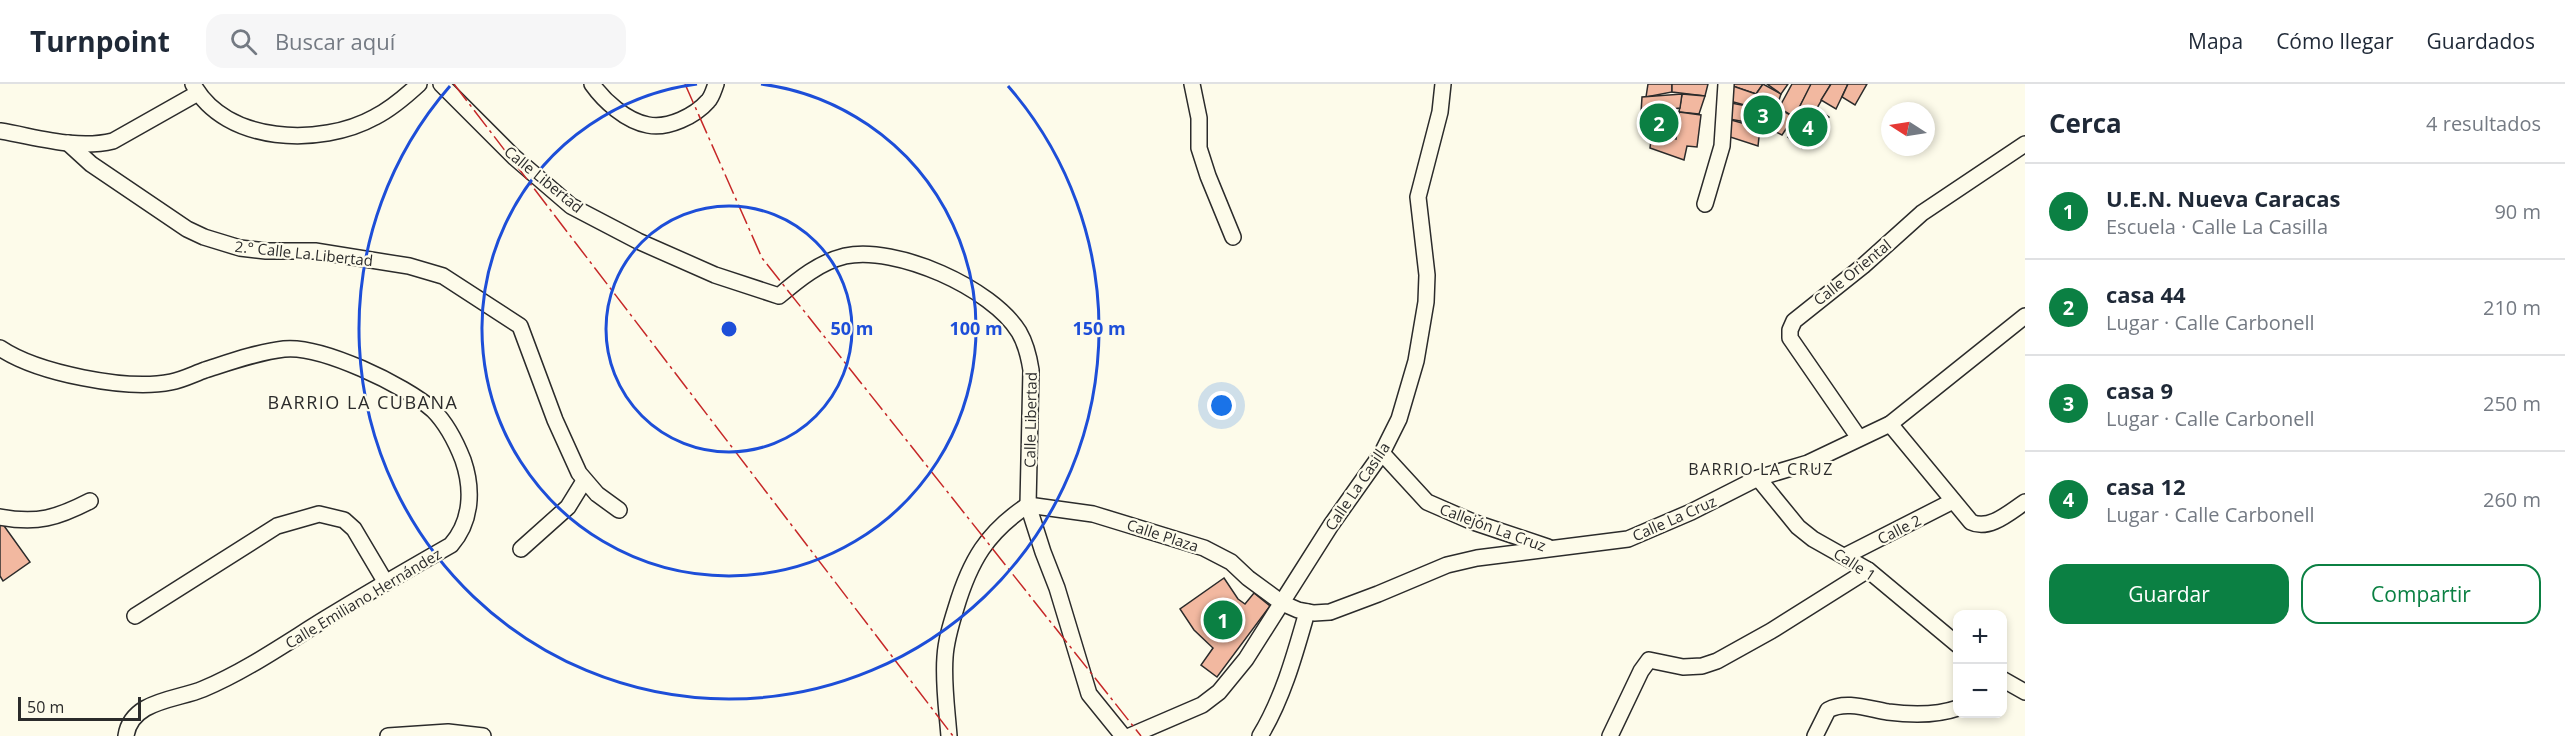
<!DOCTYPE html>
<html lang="es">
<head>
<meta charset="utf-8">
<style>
  :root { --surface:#fff; --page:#f6f6f7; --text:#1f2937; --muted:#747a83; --line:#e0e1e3; --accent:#0b8043 }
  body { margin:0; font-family:"Open Sans",sans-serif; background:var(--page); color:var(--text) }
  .controls { position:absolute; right:18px; bottom:18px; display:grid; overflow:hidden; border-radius:12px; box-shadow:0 3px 9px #0003 }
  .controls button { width:54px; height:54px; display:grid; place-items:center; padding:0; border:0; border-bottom:2px solid var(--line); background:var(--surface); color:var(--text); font:30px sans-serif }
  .compass { position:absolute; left:1881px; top:18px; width:54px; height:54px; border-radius:50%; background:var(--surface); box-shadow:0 3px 9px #0003; rotate:282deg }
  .scale { position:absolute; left:18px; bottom:15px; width:123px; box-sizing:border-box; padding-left:6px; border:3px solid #2b2b2b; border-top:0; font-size:16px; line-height:21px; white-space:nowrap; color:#2b2b2b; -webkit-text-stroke:4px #fdfbea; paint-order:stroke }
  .you { position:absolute; left:1222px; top:322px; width:21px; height:21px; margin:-15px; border:4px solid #fff; border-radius:50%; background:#1a73e8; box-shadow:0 0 0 9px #1a73e833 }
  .badge { display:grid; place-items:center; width:39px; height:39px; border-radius:50%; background:var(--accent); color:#fff; font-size:20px; font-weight:700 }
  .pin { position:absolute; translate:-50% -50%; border:3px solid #fff; box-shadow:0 2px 6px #0006 }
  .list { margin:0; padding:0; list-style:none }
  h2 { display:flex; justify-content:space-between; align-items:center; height:78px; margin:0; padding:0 24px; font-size:26px }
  h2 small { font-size:20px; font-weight:400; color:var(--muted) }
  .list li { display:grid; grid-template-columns:39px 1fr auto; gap:18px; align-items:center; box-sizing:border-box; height:96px; padding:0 24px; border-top:2px solid var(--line) }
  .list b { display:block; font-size:22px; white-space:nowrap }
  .list p { margin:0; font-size:20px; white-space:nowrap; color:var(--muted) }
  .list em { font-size:20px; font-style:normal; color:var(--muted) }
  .actions { display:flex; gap:12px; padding:18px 24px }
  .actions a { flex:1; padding:14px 0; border:2px solid var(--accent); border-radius:18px; text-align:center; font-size:21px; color:var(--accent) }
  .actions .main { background:var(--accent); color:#fff }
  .icon { flex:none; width:33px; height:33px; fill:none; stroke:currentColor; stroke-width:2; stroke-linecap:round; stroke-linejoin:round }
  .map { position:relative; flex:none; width:2025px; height:652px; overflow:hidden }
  header { display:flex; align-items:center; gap:36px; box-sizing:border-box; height:84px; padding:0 30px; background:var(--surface); border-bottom:2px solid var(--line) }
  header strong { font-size:28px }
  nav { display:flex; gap:33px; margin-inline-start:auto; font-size:21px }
  .search { width:420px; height:54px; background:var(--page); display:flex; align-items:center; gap:15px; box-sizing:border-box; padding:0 21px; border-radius:18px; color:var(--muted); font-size:22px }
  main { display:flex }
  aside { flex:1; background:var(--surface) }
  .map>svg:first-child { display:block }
  .building { fill:#f2b8a0; stroke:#2b2b2b; stroke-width:1.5 }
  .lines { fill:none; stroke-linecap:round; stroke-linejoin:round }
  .street-casing { stroke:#2b2b2b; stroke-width:18 }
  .street { stroke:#fdfbea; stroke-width:15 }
  .power { stroke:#c62828; stroke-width:1.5; stroke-dasharray:21 4.5 3 4.5; stroke-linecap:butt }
  .ring { fill:none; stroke:#1d4ed8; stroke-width:3 }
  .labels { text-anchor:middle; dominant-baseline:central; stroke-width:4.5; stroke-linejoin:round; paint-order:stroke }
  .street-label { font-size:15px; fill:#2b2b2b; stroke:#fdfbea }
  .neighbourhood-label { font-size:16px; letter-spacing:1.5px; fill:#2b2b2b; stroke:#fdfbea }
  .quarter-label { font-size:18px; letter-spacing:1.5px; fill:#2b2b2b; stroke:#fdfbea }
  .centre { fill:#1d4ed8; stroke:#fdfbea; stroke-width:3 }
  .ring-label { font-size:18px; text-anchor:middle; font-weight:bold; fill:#1d4ed8; stroke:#fdfbea; stroke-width:4.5; stroke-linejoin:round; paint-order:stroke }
</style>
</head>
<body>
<header>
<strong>Turnpoint</strong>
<div class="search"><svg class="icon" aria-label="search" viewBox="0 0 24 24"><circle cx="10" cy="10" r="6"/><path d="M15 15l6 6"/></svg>Buscar aquí</div>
<nav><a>Mapa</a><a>Cómo llegar</a><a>Guardados</a></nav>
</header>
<main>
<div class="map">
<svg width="2025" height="652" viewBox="0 0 2025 652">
  <rect width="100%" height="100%" fill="#fdfbea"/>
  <g class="building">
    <polygon points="1648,0 1672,0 1672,8 1646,13"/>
    <polygon points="1672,0 1708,0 1705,12 1672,8"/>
    <polygon points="1727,0 1763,0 1756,10"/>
    <polygon points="1727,0 1756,10 1752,23 1726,16"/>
    <polygon points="1763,0 1781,10 1768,48 1751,39 1752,23 1756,10"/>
    <polygon points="1767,0 1788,0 1781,10"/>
    <polygon points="1792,0 1812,0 1794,33 1779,24"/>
    <polygon points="1811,0 1831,0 1813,31 1799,24"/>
    <polygon points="1831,0 1848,0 1836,25 1821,16"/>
    <polygon points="1848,0 1867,0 1855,21 1842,13"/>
    <polygon points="1682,10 1705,12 1699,30 1679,28"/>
    <polygon points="1682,10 1680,24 1641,29 1642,13"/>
    <polygon points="1726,18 1752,23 1751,39 1724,34"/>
    <polygon points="1817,24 1829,33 1802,64 1788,53 1807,28 1813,31"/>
    <polygon points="1679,28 1701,31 1697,63 1687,62 1684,76 1650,64 1652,48 1676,55"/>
    <polygon points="1679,28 1677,45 1641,47 1641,33"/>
    <polygon points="1785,28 1794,33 1782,51 1774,47"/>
    <polygon points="1724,34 1760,44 1758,62 1724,51"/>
    <polygon points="2,439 30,478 3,497 0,492 0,440"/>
    <polygon points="1224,494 1238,515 1245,520 1254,509 1270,522 1217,593 1201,581 1213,564 1194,546 1180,525"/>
  </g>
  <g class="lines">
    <defs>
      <g id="street">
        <path d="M193,0C225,60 321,63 375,33C391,25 406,12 419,0"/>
        <path d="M441,0L514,73L571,122L638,157L715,191L779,212C799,195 820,178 845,172C896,161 992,204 1019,248C1026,260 1029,273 1031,286L1028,421L1043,468L1057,504L1089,610L1123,652"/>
        <path d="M592,0C604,17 626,37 648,41C668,45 695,32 708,17C712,13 714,5 716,0"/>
        <polyline points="1192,0 1199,34 1199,64 1208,92 1233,153"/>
        <path d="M0,47C37,53 76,66 113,57L198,9"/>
        <polyline points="68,59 91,80 187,145 204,153 240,164 266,167 315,167 409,182 443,192 520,242 555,336 579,389 597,410 619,426"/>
        <polyline points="1705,120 1722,62 1726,0"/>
        <path d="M0,264C37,289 127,307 171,298C182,296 194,290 205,286C230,278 258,268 284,265C321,261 405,301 433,326C447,340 456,358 463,376C473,405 472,437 451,461C409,485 367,509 325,535C286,559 246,587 203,605C177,616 131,616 126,652"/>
        <path d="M1890,340L1971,438C1989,447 2010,428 2025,418"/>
        <polyline points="1859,354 1790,254 1790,246 1794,237 1863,182 1922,129 2025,60"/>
        <polyline points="1382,369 1427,418 1473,438 1548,463"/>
        <polyline points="1758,394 1798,443 1813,455 1868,486 1958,561"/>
        <polyline points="1028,421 1093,430 1204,464 1231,478 1248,494 1282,519 1298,526 1314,529 1330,528 1378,510 1447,481 1477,474 1628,455 1691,428 1758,394 1808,379 1890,340 2025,232"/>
        <path d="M0,433C37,440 57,434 90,417"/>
        <polyline points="521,465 568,423 584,397"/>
        <polyline points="1845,472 1953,417"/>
        <polyline points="135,532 277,442 319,430 344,436 354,445 386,499"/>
        <polyline points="2002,595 2025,608"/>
        <polyline points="388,652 448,648 483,652"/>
        <path d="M949,652C947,626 943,599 945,573C946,556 951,540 956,524C970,477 987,448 1028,421"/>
        <polyline points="1130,652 1202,621 1219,608 1246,575 1331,441 1382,369 1399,335 1416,277 1426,218 1427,191 1418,113 1440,28 1443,0"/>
        <path d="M1260,652C1283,614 1295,570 1307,528"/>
        <polyline points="1610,652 1641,587 1649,576 1683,583 1702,582 1717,577 1771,547 1868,486"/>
        <path d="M1815,652L1828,626C1846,616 1869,625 1888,628C1911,631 1935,632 1958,624"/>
      </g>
    </defs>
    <use href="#street" class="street-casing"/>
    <use href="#street" class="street"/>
    <g class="power">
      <polyline points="454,0 953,652"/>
      <polyline points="685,0 762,174 1141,652"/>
    </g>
  </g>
  <g class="ring">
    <circle cx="729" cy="245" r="123"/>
    <path d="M761 0A247 247 0 1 1 697 0"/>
    <path d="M1008 2A370 370 0 1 1 450 2"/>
  </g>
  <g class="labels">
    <g class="street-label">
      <text transform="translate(544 95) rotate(39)">Calle Libertad</text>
      <text transform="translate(304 169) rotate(6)">2.° Calle La Libertad</text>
      <text transform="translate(1852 188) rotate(-39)">Calle Oriental</text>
      <text transform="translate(1030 336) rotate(-89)">Calle Libertad</text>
      <text transform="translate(1357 402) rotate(-56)">Calle La Casilla</text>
      <text transform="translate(1674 434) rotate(-24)">Calle La Cruz</text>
      <text transform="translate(1493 443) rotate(20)">Callejón La Cruz</text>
      <text transform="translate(1899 445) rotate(-27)">Calle 2</text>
      <text transform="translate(1163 451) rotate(18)">Calle Plaza</text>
      <text transform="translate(1855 480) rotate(33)">Calle 1</text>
      <text transform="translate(363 514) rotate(-31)">Calle Emiliano Hernández</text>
    </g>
    <g class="neighbourhood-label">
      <text x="1761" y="385">BARRIO LA CRUZ</text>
    </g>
    <g class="quarter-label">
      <text x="363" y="318">BARRIO LA CUBANA</text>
    </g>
  </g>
  <circle cx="729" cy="245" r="9" class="centre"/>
  <g class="ring-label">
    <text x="852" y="251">50 m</text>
    <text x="976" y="251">100 m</text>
    <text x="1099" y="251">150 m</text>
  </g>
</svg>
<div class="controls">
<button>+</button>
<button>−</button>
</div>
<svg class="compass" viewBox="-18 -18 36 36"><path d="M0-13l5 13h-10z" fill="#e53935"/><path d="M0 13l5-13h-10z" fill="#747a83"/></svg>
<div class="scale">50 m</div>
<div class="you"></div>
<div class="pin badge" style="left:1223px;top:536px">1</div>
<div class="pin badge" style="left:1659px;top:39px">2</div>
<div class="pin badge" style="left:1763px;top:31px">3</div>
<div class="pin badge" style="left:1808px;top:43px">4</div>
</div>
<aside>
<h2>Cerca<small>4 resultados</small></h2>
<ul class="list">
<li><span class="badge">1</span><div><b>U.E.N. Nueva Caracas</b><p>Escuela · Calle La Casilla</p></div><em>90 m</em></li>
<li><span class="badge">2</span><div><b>casa 44</b><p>Lugar · Calle Carbonell</p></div><em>210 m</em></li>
<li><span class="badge">3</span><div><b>casa 9</b><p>Lugar · Calle Carbonell</p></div><em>250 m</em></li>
<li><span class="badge">4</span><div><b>casa 12</b><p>Lugar · Calle Carbonell</p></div><em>260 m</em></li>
</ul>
<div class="actions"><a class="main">Guardar</a><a>Compartir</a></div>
</aside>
</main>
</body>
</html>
